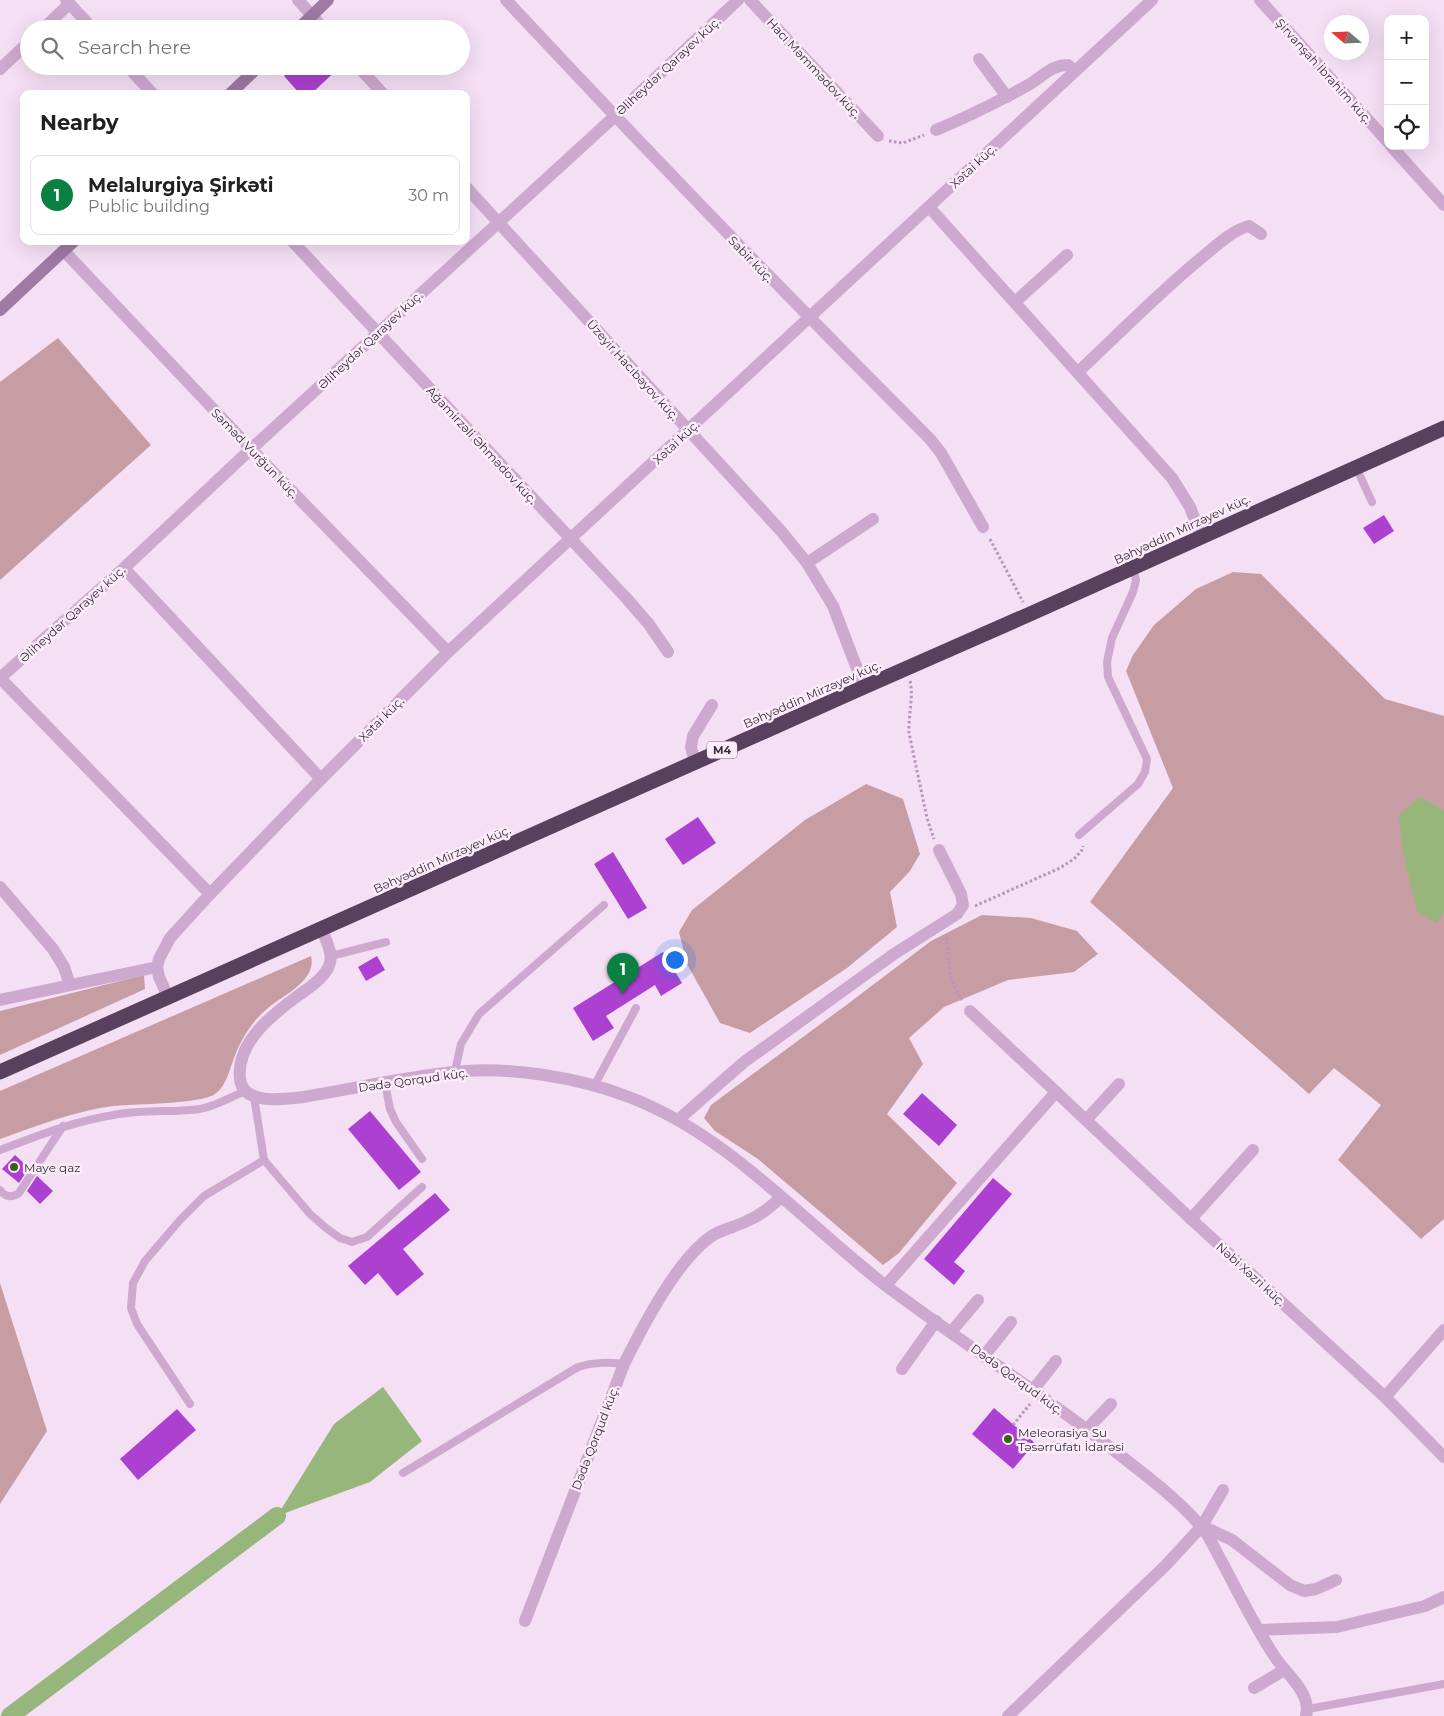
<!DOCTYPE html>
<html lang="en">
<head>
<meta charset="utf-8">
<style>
  :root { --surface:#fff; --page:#f6f6f6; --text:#202124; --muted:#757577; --line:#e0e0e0; --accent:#0b8043 }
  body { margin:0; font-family:Montserrat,sans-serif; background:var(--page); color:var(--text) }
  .controls { position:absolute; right:15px; top:15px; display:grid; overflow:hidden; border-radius:10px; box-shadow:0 5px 20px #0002 }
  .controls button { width:45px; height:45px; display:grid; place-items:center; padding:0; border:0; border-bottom:1px solid var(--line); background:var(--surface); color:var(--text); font:25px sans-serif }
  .compass { position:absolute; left:1324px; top:15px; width:45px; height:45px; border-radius:50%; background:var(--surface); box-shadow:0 5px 20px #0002; rotate:289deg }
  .you { position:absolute; left:674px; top:959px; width:18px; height:18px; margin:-12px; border:4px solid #fff; border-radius:50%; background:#1a73e8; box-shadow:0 0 0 8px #1a73e833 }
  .badge { display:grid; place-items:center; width:32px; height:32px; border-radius:50%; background:var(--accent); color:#fff; font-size:16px; font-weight:700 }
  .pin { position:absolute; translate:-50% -41px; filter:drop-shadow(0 1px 2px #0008) }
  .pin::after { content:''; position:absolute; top:26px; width:18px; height:15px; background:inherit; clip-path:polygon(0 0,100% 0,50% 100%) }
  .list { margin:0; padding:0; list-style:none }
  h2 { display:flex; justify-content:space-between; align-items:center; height:65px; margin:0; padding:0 20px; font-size:21px }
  h2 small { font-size:16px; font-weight:400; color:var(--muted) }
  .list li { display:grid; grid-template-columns:32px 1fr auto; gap:15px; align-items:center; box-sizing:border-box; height:80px; margin:0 10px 10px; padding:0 10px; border:1px solid var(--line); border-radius:10px }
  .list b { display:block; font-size:19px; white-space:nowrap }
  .list p { margin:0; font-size:16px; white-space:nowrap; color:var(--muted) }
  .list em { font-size:16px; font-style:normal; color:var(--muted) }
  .icon { flex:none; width:28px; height:28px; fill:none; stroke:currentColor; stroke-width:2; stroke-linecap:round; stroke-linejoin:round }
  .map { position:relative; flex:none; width:1444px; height:1716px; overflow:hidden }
  .search { position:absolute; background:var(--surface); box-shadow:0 5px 20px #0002; left:20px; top:20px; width:450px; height:55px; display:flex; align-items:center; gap:12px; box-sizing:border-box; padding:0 18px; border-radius:28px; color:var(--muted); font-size:19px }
  .panel { position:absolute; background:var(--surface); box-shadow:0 5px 20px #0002; left:20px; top:90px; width:450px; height:155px; border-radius:10px }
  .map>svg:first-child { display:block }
  .green { fill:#c79da4 }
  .water { fill:#96b67b }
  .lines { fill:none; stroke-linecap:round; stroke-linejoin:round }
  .canal { stroke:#96b67b; stroke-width:18 }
  .building { fill:#ac41d1 }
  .path { stroke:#b993bb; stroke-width:3; stroke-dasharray:2.5 2.5; stroke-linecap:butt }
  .lane { stroke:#cea9cf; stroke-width:8 }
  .street { stroke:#cea9cf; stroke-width:12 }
  .secondary { stroke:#9e7aa4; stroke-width:12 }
  .highway { stroke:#58405e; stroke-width:15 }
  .poi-dot { fill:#3a621a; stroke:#fcedfb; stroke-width:2 }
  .labels { text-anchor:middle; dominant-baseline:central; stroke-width:5; stroke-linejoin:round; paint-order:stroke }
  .shield { fill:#fcedfb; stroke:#746475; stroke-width:1 }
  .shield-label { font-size:11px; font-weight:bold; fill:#392a3c }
  .street-label { font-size:12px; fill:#392a3c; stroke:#fcedfb }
  .poi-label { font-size:12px; fill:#392a3c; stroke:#fcedfb; text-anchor:start }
</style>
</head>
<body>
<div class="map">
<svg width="1444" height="1716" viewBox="0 0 1444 1716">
  <rect width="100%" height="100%" fill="#f5dff5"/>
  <g class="green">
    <polygon points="58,338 151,445 0,580 0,382"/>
    <polygon points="1233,572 1261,574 1385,699 1444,716 1444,1219 1421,1239 1338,1160 1381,1105 1334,1068 1309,1094 1090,902 1173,788 1126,671 1133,655 1154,625 1196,589"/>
    <polygon points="866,784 903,799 920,854 910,871 890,892 897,927 847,968 750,1033 720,1023 687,964 679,932 692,910 805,820"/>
    <polygon points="982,915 1031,918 1077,931 1098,954 1074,972 1008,980 944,1007 909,1038 923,1064 887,1114 957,1183 899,1253 883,1265 758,1159 715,1131 704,1118 711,1105 849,1003 931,941"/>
    <path d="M311,956C317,981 283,995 268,1008C252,1021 241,1039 234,1058C229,1071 227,1085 215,1094C202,1104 133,1104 113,1106C74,1111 37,1126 0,1139V1091Z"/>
    <polygon points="144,975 145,989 0,1055 0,1011"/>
    <polygon points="0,1283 47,1431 0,1504"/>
  </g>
  <g class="water">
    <polygon points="1419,797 1444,810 1444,912 1437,923 1417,911 1402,848 1399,815"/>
    <polygon points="383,1387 422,1441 370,1482 277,1516 334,1424"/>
  </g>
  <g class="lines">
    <polyline class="canal" points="10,1716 277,1516"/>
  </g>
  <g class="building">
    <polygon points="295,66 341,66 311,94 300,94 284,76"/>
    <polygon points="1384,515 1394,531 1374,544 1363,528"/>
    <polygon points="698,817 716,843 683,865 665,839"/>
    <polygon points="613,852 647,908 628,919 594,864"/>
    <polygon points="663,952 682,983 661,996 655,985 606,1016 614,1028 593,1041 573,1008"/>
    <polygon points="377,956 385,970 366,981 358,967"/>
    <polygon points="922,1093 957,1125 939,1146 903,1114"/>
    <polygon points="370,1111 421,1172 399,1190 348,1129"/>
    <polygon points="15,1155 29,1168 19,1183 2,1169"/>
    <polygon points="37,1176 53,1191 40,1204 27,1191"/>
    <polygon points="993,1178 1012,1194 954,1262 965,1271 954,1285 924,1259"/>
    <polygon points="435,1193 450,1210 403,1249 424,1274 397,1296 378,1273 365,1285 348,1266"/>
    <polygon points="994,1408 1035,1443 1013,1469 972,1434"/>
    <polygon points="177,1409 196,1430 138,1480 120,1459"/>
  </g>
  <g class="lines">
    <g class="path">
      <polyline points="889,141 903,143 924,135"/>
      <polyline points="990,539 1023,602"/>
      <path d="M910,681C914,695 908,717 909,733L927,818L934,839"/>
      <polyline points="975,906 1060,868 1074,859 1082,850 1083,846"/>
      <path d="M947,937C948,960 948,981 962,1000"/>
      <polyline points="1013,1425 1030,1404"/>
    </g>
    <g class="lane">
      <polyline points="1356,467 1372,502"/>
      <polyline points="1079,835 1138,784 1145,772 1147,759 1108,677 1107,662 1112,638 1133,592 1136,580 1133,568"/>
      <polyline points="331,956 386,942"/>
      <polyline points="455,1071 461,1044 479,1014 604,905"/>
      <polyline points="385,1083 390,1109 396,1122 422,1159"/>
      <polyline points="594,1086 636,1008"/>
      <polyline points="254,1097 264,1160 310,1214 326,1228 340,1238 352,1242 367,1237 422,1187"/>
      <path d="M0,1150C37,1136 74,1121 114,1115C139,1110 165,1112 191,1110C210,1109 227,1099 245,1091"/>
      <path d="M0,1190C5,1197 12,1198 19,1193L63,1126"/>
      <polyline points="190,1404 137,1324 131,1308 133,1283 145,1261 180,1220 204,1196 264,1160"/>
      <path d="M403,1473L578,1367C594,1362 607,1362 624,1364"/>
      <polyline points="1308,1709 1444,1684"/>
    </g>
    <g class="street">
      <polyline points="66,0 93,29"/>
      <polyline points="298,0 324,29"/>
      <path d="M506,0C645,149 786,295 930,439L941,453L983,527"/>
      <polyline points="750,0 878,136"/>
      <polyline points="1260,0 1388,142"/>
      <polyline points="43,29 69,4"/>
      <polyline points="979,59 1007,97"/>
      <polyline points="127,66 153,94"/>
      <polyline points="358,66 383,94"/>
      <polyline points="0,69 29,42"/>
      <path d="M936,130C960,120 983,109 1006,97C1014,93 1023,88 1030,84C1043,76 1052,65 1068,65L1075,71"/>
      <polyline points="1391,146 1444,205"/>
      <polyline points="466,187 781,531 807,563 833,606 864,687"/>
      <polyline points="929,207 1172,478 1190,507 1201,536"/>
      <polyline points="292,241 628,600 648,623 668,652"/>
      <polyline points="64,251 251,449 448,652"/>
      <polyline points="1015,302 1067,255"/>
      <path d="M1078,372C1120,333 1160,291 1205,255C1218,244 1233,230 1249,226L1261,234"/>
      <polyline points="807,563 873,519"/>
      <polyline points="124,568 321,779"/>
      <polyline points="0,678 124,568 251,449 614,117 738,0"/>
      <polyline points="0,678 210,894"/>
      <polyline points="695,762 691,747 693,736 712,705"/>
      <polyline points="0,887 53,949 64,967 70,985"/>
      <path d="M322,930C326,941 334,954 329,966C323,979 310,987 299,995C273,1014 236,1042 240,1079C243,1106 285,1099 303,1097C352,1089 404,1077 454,1072C509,1066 577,1077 629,1097C729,1135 802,1221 885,1285C958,1340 1035,1389 1107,1445C1139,1470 1172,1494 1199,1524C1209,1534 1215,1550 1222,1562C1239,1594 1255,1627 1275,1657C1286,1674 1312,1693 1306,1716"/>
      <polyline points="168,997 159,977 157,967 159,959 170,938 210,894 321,779 448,652 1152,0"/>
      <polyline points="0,1000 157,967"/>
      <polyline points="970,1011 1191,1219 1385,1397 1444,1457"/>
      <polyline points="678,1120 744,1062 894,954 957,914 963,905 961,894 939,850"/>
      <polyline points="1086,1120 1119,1084"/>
      <polyline points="1191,1219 1253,1150"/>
      <polyline points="886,1285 1056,1092"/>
      <polyline points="951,1332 978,1300"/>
      <polyline points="984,1356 1011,1322"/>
      <polyline points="902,1369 936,1321"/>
      <polyline points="1033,1390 1056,1361"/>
      <polyline points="1385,1397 1444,1330"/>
      <polyline points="1087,1429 1111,1404"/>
      <polyline points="1202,1526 1232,1540 1290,1585 1304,1591 1316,1589 1336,1580"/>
      <path d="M525,1621L624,1364C642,1328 679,1255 715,1234C725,1229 737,1226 747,1221C761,1215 771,1207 781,1197"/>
      <polyline points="1259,1630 1337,1627 1425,1606 1444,1597"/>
      <polyline points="1254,1688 1284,1670"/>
      <polyline points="1008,1716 1166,1565 1202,1526 1223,1490"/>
    </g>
    <g class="secondary">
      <polyline points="298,29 328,0"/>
      <polyline points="230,94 259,66"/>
      <polyline points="0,310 74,241"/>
    </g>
    <polyline class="highway" points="0,1072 864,687 1030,614 1444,428"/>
  </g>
  <g class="poi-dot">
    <circle cx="14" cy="1167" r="5"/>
    <circle cx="1008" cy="1439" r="5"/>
  </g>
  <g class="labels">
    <rect class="shield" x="707" y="741.5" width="30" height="17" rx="4"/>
    <g class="shield-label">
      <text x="722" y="750">M4</text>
    </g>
    <g class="street-label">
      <text transform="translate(668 66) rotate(-43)">Əliheydər Qarayev küç.</text>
      <text transform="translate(814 68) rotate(47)">Hacı Məmmədov küç.</text>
      <text transform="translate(1324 71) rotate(48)">Şirvanşah İbrahim küç.</text>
      <text transform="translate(973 166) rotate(-43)">Xətai küç.</text>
      <text transform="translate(751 259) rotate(46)">Sabir küç.</text>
      <text transform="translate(370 340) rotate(-43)">Əliheydər Qarayev küç.</text>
      <text transform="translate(633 370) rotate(48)">Üzeyir Hacıbəyov küç.</text>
      <text transform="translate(676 442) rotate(-43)">Xətai küç.</text>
      <text transform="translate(482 445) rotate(47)">Ağamirzəli Əhmədov küç.</text>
      <text transform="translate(255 453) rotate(46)">Səməd Vurğun küç.</text>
      <text transform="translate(1182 529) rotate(-25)">Bəhyəddin Mirzəyev küç.</text>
      <text transform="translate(72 614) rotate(-42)">Əliheydər Qarayev küç.</text>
      <text transform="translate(812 694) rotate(-24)">Bəhyəddin Mirzəyev küç.</text>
      <text transform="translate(381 719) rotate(-45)">Xətai küç.</text>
      <text transform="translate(442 859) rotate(-24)">Bəhyəddin Mirzəyev küç.</text>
      <text transform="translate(413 1080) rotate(-8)">Dədə Qorqud küç.</text>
      <text transform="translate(1251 1274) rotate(42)">Nəbi Xəzri küç.</text>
      <text transform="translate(1017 1379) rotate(36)">Dədə Qorqud küç.</text>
      <text transform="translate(595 1438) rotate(-69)">Dədə Qorqud küç.</text>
    </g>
    <g class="poi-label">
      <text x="24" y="1167">Maye qaz</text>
      <text x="1018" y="1432">Meleorasiya Su<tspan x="1018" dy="14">Təsərrüfatı İdarəsi</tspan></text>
    </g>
  </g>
</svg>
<div class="controls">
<button>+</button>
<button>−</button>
<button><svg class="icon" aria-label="locate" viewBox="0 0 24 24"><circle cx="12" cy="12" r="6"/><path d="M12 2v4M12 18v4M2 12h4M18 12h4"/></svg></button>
</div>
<svg class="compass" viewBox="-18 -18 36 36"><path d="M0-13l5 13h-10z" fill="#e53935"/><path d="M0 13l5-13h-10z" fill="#757577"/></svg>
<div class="you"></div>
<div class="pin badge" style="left:623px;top:994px">1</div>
<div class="search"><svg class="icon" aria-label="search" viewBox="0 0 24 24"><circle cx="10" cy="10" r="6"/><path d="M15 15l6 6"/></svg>Search here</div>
<section class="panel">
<h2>Nearby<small></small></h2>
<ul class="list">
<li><span class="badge">1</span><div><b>Melalurgiya Şirkəti</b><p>Public building</p></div><em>30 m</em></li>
</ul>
</section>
</div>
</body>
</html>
